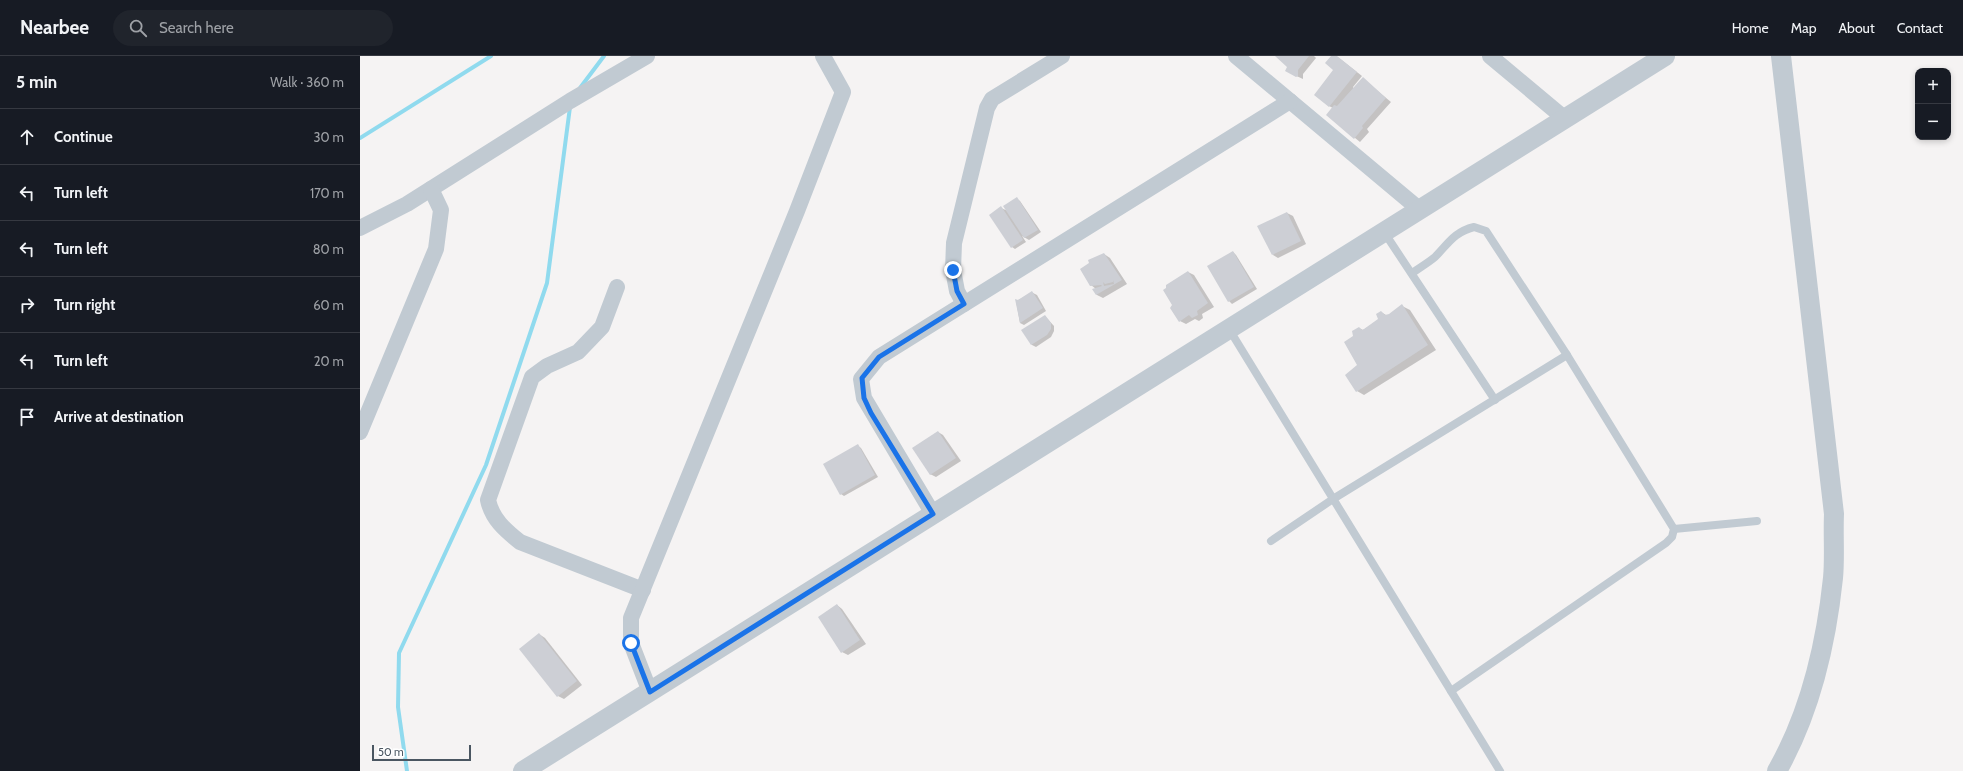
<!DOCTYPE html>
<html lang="en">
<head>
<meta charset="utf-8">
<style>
  :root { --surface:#171b24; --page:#20242c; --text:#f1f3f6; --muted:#9ea1a6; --line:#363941 }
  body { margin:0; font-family:Cabin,sans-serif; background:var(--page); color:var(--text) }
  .controls { position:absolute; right:12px; top:12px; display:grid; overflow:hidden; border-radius:8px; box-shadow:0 2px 6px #0003 }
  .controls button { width:36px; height:36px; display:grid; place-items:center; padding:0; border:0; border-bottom:1px solid var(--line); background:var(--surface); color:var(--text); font:20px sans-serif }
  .scale { position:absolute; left:12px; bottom:10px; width:99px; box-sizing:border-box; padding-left:4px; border:2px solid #4a5661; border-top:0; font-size:11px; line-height:14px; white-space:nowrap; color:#4a5661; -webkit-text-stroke:3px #fff; paint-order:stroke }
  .stop { position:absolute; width:12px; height:12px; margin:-9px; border:3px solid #1a73e8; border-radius:50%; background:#fff }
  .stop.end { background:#1a73e8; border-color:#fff; box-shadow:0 1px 4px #0008 }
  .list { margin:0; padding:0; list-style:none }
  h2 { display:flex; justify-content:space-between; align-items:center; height:52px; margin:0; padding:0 16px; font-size:17px }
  h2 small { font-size:13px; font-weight:400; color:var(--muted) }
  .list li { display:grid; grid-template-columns:26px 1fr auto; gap:12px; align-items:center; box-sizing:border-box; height:56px; padding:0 16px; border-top:1px solid var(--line) }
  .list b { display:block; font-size:15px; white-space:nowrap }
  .list em { font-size:13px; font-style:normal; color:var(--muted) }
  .icon { flex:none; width:22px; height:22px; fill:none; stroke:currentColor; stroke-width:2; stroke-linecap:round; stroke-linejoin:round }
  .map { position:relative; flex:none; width:1603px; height:715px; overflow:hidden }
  header { display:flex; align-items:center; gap:24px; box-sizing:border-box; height:56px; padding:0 20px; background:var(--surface); border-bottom:1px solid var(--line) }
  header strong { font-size:19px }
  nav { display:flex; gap:22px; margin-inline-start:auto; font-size:14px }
  .search { width:280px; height:36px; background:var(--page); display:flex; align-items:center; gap:10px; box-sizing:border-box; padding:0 14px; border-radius:22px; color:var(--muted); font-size:15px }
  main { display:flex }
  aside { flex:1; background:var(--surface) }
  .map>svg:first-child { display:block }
  .shadow { fill:#0003 }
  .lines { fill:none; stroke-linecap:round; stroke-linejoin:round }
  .stream { stroke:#90daee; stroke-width:4 }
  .building { fill:#cdcfd5; fill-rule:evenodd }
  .service { stroke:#c1cad2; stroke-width:8 }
  .minor { stroke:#c1cad2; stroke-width:16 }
  .tertiary { stroke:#c1cad2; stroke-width:20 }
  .route { stroke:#1a73e8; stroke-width:5 }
</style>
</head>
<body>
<header>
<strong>Nearbee</strong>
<div class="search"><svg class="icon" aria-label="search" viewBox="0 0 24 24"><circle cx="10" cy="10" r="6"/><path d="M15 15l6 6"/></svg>Search here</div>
<nav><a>Home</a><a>Map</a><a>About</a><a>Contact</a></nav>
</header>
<main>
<aside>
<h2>5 min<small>Walk · 360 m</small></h2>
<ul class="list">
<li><svg class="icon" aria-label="ahead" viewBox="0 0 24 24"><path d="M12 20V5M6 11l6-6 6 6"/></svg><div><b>Continue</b></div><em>30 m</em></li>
<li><svg class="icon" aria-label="left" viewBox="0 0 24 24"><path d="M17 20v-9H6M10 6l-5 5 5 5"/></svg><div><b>Turn left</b></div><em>170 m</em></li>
<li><svg class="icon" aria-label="left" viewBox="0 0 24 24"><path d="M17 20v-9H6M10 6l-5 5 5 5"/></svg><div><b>Turn left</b></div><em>80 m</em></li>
<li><svg class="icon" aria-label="right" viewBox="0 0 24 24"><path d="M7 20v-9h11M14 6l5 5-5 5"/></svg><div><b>Turn right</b></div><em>60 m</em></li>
<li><svg class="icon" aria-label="left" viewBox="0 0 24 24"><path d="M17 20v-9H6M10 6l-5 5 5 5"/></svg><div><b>Turn left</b></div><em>20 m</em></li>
<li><svg class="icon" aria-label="arrive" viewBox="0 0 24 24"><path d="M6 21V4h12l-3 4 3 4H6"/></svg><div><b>Arrive at destination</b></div></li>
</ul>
</aside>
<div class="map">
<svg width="1603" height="715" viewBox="0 0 1603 715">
  <rect width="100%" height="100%" fill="#f5f3f3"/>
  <g class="shadow">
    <polygon points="916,0 954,0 956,2 943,18 943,23 932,18 928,10"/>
    <polygon points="972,0 979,2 1002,20 993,31 994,33 1003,23 1031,46 1007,73 1009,76 1000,86 967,59 973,52 969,50 974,14"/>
    <polygon points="657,143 660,145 681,176 669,184 662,180 666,186 655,193 652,191 641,152 648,155"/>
    <polygon points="927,157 933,160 946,188 918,202 913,199"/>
    <polygon points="873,196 876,199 897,233 872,248 869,245"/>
    <polygon points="744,198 750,202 767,228 743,242 737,239 733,233 736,233 731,229"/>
    <polygon points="828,216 834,219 854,251 842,258 843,262 839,265 835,263 826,268 820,265"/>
    <polygon points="673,237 677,239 686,255 664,269 660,267 656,245"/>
    <polygon points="1042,250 1050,254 1076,294 1004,339 997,335 999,309 994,280 999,272 1003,274 1020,264 1021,256 1026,259 1029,259"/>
    <polygon points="685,260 694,270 694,275 691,281 676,291 672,289 663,275"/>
    <polygon points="578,376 583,379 601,405 576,421 570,418"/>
    <polygon points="498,390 501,392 518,421 484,440 481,438"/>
    <polygon points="477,549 482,553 506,588 488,599 482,596"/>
    <polygon points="179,578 185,582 222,629 204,643 198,640"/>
  </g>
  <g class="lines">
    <g class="stream">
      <polyline points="220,32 244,0"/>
      <polyline points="0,82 131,0"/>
      <polyline points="47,715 38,651 39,597 126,409 187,227 210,51"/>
    </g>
  </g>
  <g class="building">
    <polygon points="915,0 949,0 938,14 938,20 936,21 925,15 927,11"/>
    <polygon points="971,0 977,0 997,16 969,51 954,39 973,14 965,7"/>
    <polygon points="1003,21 1026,42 1002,70 1003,72 994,83 966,59 974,49 977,50"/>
    <polygon points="657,141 678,174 664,182 643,150"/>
    <polygon points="641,150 662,182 663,184 651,192 629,159"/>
    <polygon points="927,156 941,185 912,199 897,170"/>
    <polygon points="873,195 894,231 868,246 847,210"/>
    <path d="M744,197L762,224L736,239L732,233L742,230L741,229L730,230L720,213L729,207L728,204ZM753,224L754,228L744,230L743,226L745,228L753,226Z"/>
    <polygon points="828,215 848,247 837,255 838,259 832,262 829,259 819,266 810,252 812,249 803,234 806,232 806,229"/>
    <polygon points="672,235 683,252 660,267 655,243 658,244"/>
    <polygon points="1042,248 1068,289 996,336 985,319 997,309 984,286 993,280 992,275 999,271 1002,274 1004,273 1018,263 1016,258 1021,255 1025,259 1029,258"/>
    <polygon points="685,259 691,267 691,273 687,279 671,289 661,274"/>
    <polygon points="578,375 596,402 570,419 552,392"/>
    <polygon points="498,388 515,419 480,439 463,408"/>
    <polygon points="477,548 500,584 481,597 458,561"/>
    <polygon points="179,577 217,625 197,641 159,593"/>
  </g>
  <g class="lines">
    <g class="service">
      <polyline points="1024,176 1135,344"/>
      <path d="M1052,217C1059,212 1068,207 1075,201C1088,188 1094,176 1114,171L1126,175L1207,299L1314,473L1312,481L1306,487L1091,635"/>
      <polyline points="869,273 1140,715"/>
      <polyline points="1314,473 1397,465"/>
      <polyline points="911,485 973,443 1207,299"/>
    </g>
    <g class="minor">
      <polyline points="876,0 1059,153"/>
      <polyline points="1130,0 1204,62"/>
      <polyline points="0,172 47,148 210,45 287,0"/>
      <path d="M257,231L242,271L218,296L187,310L172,321L128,444C132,463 145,474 160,486L283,534"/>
      <polyline points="604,248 597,235 593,214 594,187 627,52 632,43 702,0"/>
      <polyline points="0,376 76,193 81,154 71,133"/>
      <polyline points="573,458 504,342 501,323 519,301 930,45"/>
      <polyline points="290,636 271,587 271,562 437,155 483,36 463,0"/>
    </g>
    <g class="tertiary">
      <polyline points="163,715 1305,0"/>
      <path d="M1417,715C1450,657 1466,589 1473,522C1475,502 1473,479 1474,458L1421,0"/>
    </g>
  </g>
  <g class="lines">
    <polyline class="route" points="271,587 290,636 573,458 511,357 504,342 502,322 519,301 604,248 597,235 593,214"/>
  </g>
</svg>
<div class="controls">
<button>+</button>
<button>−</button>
</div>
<div class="scale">50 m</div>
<div class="stop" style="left:271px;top:587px"></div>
<div class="stop end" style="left:593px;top:214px"></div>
</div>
</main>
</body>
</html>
